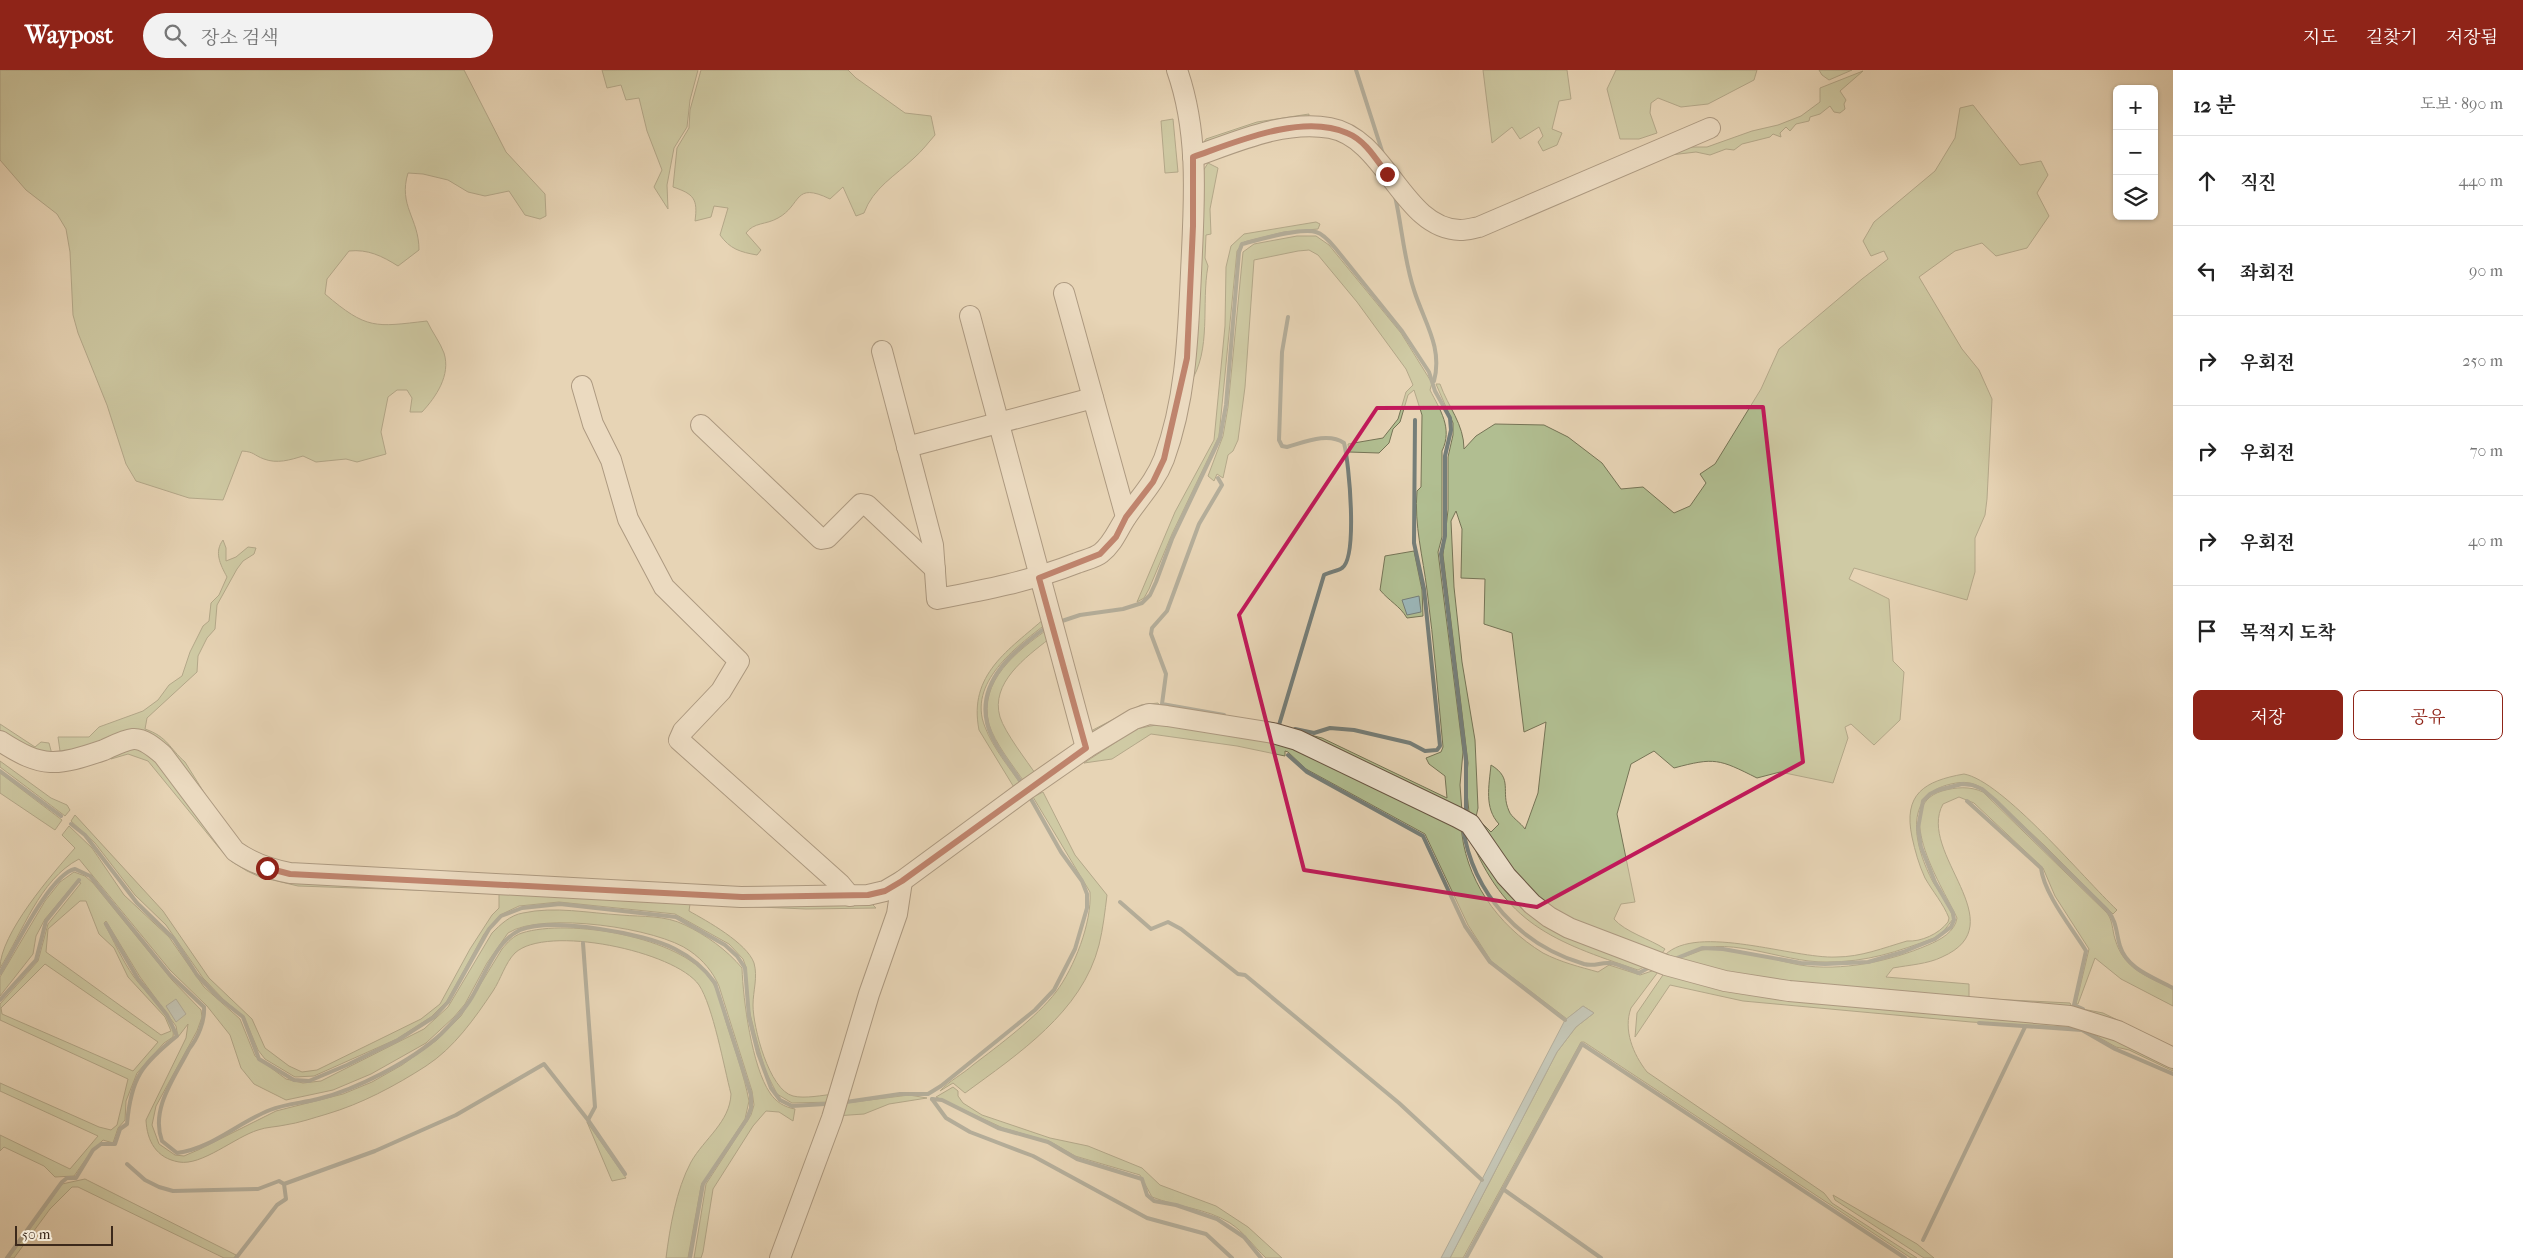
<!DOCTYPE html>
<html lang="ko">
<head>
<meta charset="utf-8">
<style>
  :root { --surface:#fff; --page:#f2f2f2; --text:#222; --muted:#767676; --line:#e0e0e0; --accent:#8f2418 }
  body { margin:0; font-family:"IM FELL French Canon","Noto Serif KR",serif; background:var(--page); color:var(--text) }
  .controls { position:absolute; right:15px; top:15px; display:grid; overflow:hidden; border-radius:8px; box-shadow:0 1px 4px #0004 }
  .controls button { width:45px; height:45px; display:grid; place-items:center; padding:0; border:0; border-bottom:1px solid var(--line); background:var(--surface); color:var(--text); font:25px sans-serif }
  .scale { position:absolute; left:15px; bottom:12px; width:98px; box-sizing:border-box; padding-left:5px; border:2px solid #3c291b; border-top:0; font-size:14px; line-height:18px; white-space:nowrap; color:#3c291b; -webkit-text-stroke:4px #efe3cf; paint-order:stroke }
  .stop { position:absolute; width:15px; height:15px; margin:-11px; border:4px solid #8f2418; border-radius:50%; background:#fff }
  .stop.end { background:#8f2418; border-color:#fff; box-shadow:0 1px 5px #0008 }
  .list { margin:0; padding:0; list-style:none }
  h2 { display:flex; justify-content:space-between; align-items:center; height:65px; margin:0; padding:0 20px; font-size:21px }
  h2 small { font-size:16px; font-weight:400; color:var(--muted) }
  .list li { display:grid; grid-template-columns:32px 1fr auto; gap:15px; align-items:center; box-sizing:border-box; height:90px; padding:0 20px; border-top:1px solid var(--line) }
  .list b { display:block; font-size:19px; white-space:nowrap }
  .list em { font-size:16px; font-style:normal; color:var(--muted) }
  .actions { display:flex; gap:10px; padding:15px 20px }
  .actions a { flex:1; padding:11px 0; border:1px solid var(--accent); border-radius:8px; text-align:center; font-size:18px; color:var(--accent) }
  .actions .main { background:var(--accent); color:#fff }
  .icon { flex:none; width:28px; height:28px; fill:none; stroke:currentColor; stroke-width:2; stroke-linecap:round; stroke-linejoin:round }
  .map { position:relative; flex:none; width:2173px; height:1188px; overflow:hidden }
  header { display:flex; align-items:center; gap:30px; box-sizing:border-box; height:70px; padding:0 25px; background:var(--accent); color:#fff }
  header strong { font-size:24px }
  nav { display:flex; gap:28px; margin-inline-start:auto; font-size:18px }
  .search { width:350px; height:45px; background:var(--page); display:flex; align-items:center; gap:12px; box-sizing:border-box; padding:0 18px; border-radius:28px; color:var(--muted); font-size:19px }
  main { display:flex }
  aside { flex:1; background:var(--surface) }
  .map>svg:first-child { display:block }
  .green { fill:#b1be91; stroke:#767456; fill-rule:evenodd }
  .water { fill:#9bb6b8; stroke:#757e79 }
  .lines { fill:none; stroke-linecap:round; stroke-linejoin:round }
  .stream { stroke:#757e79; stroke-width:4 }
  .minor-casing { stroke:#675442; stroke-width:22 }
  .minor { stroke:#efe3cf; stroke-width:20 }
  .route { stroke:#8f2418; stroke-width:6 }
  .marked { fill:none; stroke:#c2185b; stroke-width:4; stroke-linejoin:round }
</style>
</head>
<body>
<header>
<strong>Waypost</strong>
<div class="search"><svg class="icon" aria-label="search" viewBox="0 0 24 24"><circle cx="10" cy="10" r="6"/><path d="M15 15l6 6"/></svg>장소 검색</div>
<nav><a>지도</a><a>길찾기</a><a>저장됨</a></nav>
</header>
<main>
<div class="map">
<svg width="2173" height="1188" viewBox="0 0 2173 1188">
  <rect width="100%" height="100%" fill="#e7d4b5"/>
  <filter id="stains"><feTurbulence type="fractalNoise" baseFrequency=".004" numOctaves="4"/><feColorMatrix values="0 0 0 0 .2 0 0 0 0 .09 0 0 0 0 .02 0 0 0 .5 -.17"/></filter>
  <radialGradient id="worn" r=".72"><stop offset=".6" stop-color="#630" stop-opacity="0"/><stop offset="1" stop-color="#630" stop-opacity=".3"/></radialGradient>
  <g class="green">
    <path d="M0,0H464L506,82L545,124L546,146L540,149L525,145L509,121L485,126L468,122L448,110L423,104L408,103C398,136 419,148 419,180L398,196C382,186 368,179 349,181L327,209L325,224C367,260 375,257 427,251C432,262 440,272 444,283C451,305 436,327 422,342H410L412,328L407,320H397L388,327L381,362L386,384L357,392L346,389L316,392L303,386C290,390 277,394 264,389C253,385 255,382 242,381L223,430L189,428L136,411L126,394L107,335L78,263L73,245L70,182L66,159L57,144L26,120L0,90Z"/>
    <polygon points="602,0 698,0 690,30 687,57 674,78 667,115 668,139 654,117 662,100 647,61 639,28 626,30 621,15 607,18"/>
    <path d="M701,0H848L856,8L905,43L931,46L935,65C928,73 922,81 914,88C895,106 873,118 864,143L856,146L843,117L830,129C793,111 802,135 778,148C766,155 754,152 746,163L761,180L757,185C740,182 730,179 720,165L728,138L714,136L711,147L695,151C698,129 694,124 673,117L677,78L689,58L690,40Z"/>
    <polygon points="1483,0 1567,0 1571,29 1559,31 1552,59 1562,63 1557,75 1543,81 1538,72 1543,66 1539,57 1520,69 1512,57 1492,73"/>
    <polygon points="1616,0 1757,0 1754,10 1708,34 1681,37 1658,28 1651,33 1650,43 1657,63 1639,69 1620,69 1607,19"/>
    <polygon points="1819,0 1852,0 1829,10 1822,5"/>
    <polygon points="1863,1 1840,21 1846,30 1844,34 1845,39 1840,43 1834,42 1830,36 1820,44 1810,47 1809,51 1796,54 1790,61 1786,57 1780,63 1781,67 1773,64 1770,67 1742,74 1734,80 1726,79 1710,85 1696,82 1662,86 1681,77 1707,77 1752,61 1778,55 1801,46 1820,32 1820,18"/>
    <path d="M1973,35L2020,95L2041,91L2048,105L2037,123L2049,146L2027,178L1996,186L1982,173L1955,181L1919,207L1962,279L1979,300L1992,329L1987,429L1985,445L1975,468V502L1967,530L1854,498L1849,509L1889,529L1893,591L1904,602L1900,650L1874,675L1851,654L1845,657L1848,668L1833,713L1780,702L1757,708C1719,689 1715,687 1674,698L1654,681L1631,694L1617,744L1635,832L1621,834L1614,849C1625,862 1650,869 1665,879L1658,889L1538,832L1469,742L1466,713L1468,693L1443,485L1448,440V387L1453,365V353L1436,314H1440C1448,337 1464,354 1464,379L1476,366L1495,354L1544,355L1568,367L1602,393L1621,419L1643,417L1674,443L1690,436L1706,413L1700,404L1715,394L1761,319L1779,279L1862,209L1888,189L1884,181L1871,186L1863,171L1874,152L1935,101L1955,68L1960,38ZM1456,441L1462,459L1461,508L1485,509L1484,554L1512,563L1524,662L1546,652L1538,723L1525,759C1521,753 1511,747 1509,741C1500,721 1514,709 1491,695C1489,716 1484,738 1499,754L1491,762L1476,747L1478,738L1475,670L1462,592L1454,517L1451,451Z"/>
    <polygon points="1309,44 1308,53 1207,74 1204,72 1206,69 1257,52"/>
    <polygon points="1173,49 1178,102 1165,103 1161,51"/>
    <path d="M1208,93L1218,98L1210,139L1211,164L1206,165L1205,188L1208,196C1201,234 1212,280 1190,313L1203,101Z"/>
    <polygon points="1316,152 1320,154 1318,159 1284,162 1244,172 1237,181 1219,366 1172,464 1149,519 1144,528 1137,532 1175,442 1214,370 1225,256 1226,197 1231,176 1244,164"/>
    <path d="M1297,166H1316L1329,175L1401,263L1432,313L1430,320C1440,340 1453,358 1442,381V467L1438,482L1463,682L1460,715L1462,742L1318,672L1156,641L1090,672L1087,663L1141,635L1158,633L1160,636L1280,657L1322,668L1447,728L1445,706L1429,694L1426,688L1441,682L1443,677C1438,625 1434,573 1427,520C1423,487 1414,455 1417,421L1421,417L1422,345L1414,320L1408,325L1400,352L1393,359L1389,373L1379,383L1349,382L1348,374L1383,368L1398,349L1406,322L1413,315L1406,299L1357,232L1318,185L1309,180L1298,181L1254,190L1245,317L1238,370L1233,381L1228,385L1223,408L1217,404L1214,411L1208,406L1223,366L1228,337L1243,182L1254,174Z"/>
    <path d="M223,470L226,478V491L236,487L248,477L256,478L254,484L243,491L237,499L217,535L215,559L207,568L198,586L197,602L147,648L145,659C168,667 169,678 185,692L233,769L251,786L272,796C262,793 252,790 243,784C212,760 176,669 138,666C111,665 88,687 61,688L58,667H89L99,657L143,641L158,630L169,615L182,606L190,582L203,556L209,551L211,533L219,525L227,507C220,494 214,482 223,470Z"/>
    <path d="M1414,481L1422,520L1423,546L1407,548C1400,536 1389,531 1380,520L1385,486Z"/>
    <path d="M1045,548L1046,554C1016,577 967,613 985,657C993,678 1009,697 1022,716L1015,719L979,660C968,604 1009,580 1045,548Z"/>
    <path d="M1048,559L1049,569C1026,587 990,613 1000,647C1005,663 1027,691 1037,706L1025,713C1014,697 994,672 989,654C978,611 1017,581 1048,559Z"/>
    <polygon points="0,654 35,677 41,672 49,673 53,688 0,667"/>
    <path d="M1161,654L1280,672L1461,754C1464,808 1497,855 1543,883C1560,892 1580,897 1598,902L1609,895L1640,905L1661,898L1631,938C1623,960 1633,984 1647,1002L1824,1123L1832,1133L1917,1188H1911L1584,972H1581L1463,1188H1450L1557,982L1576,957L1594,943L1583,936L1567,949L1491,891L1468,855L1425,764L1306,699L1288,682L1285,681V686L1237,676L1151,664L1112,689L1084,693L1136,659Z"/>
    <path d="M131,677L152,684L239,790L869,831L876,838L806,839L690,834L689,841C707,851 747,873 754,893C758,907 753,921 753,935C753,957 769,1020 793,1026C805,1029 823,1025 835,1024L833,1032L792,1033L777,1024L765,1000L755,964L748,935L746,897L743,889L729,874L675,844L559,832L519,836L500,845L484,864L447,931L431,947L397,969L314,1006L295,1007L265,989L258,980L244,947L224,930L203,908L166,855L135,825L95,773L71,751L75,745L163,841L209,908L252,949L265,978L289,996L302,1002L317,1000L421,949L440,934L470,879L492,845L499,838V823L298,816L260,807L247,801L231,791L220,779L148,691L128,684L111,689L115,682Z"/>
    <polygon points="0,691 51,728 67,735 70,740 65,746 0,697"/>
    <polygon points="0,703 62,750 55,760 0,723"/>
    <path d="M1964,704C2003,711 2084,809 2117,840L2113,844L2044,775L1984,719C1973,712 1964,711 1951,714C1901,725 1915,778 1933,812C1940,824 1950,834 1953,849L1943,862L1934,868C1897,882 1867,892 1827,892C1780,893 1724,861 1681,886L1684,887C1690,885 1696,882 1702,880C1730,874 1772,890 1800,895C1841,902 1891,891 1928,875C1940,870 1955,862 1957,848C1945,821 1889,737 1942,721C1956,717 1970,716 1983,722L2107,843C2113,851 2112,859 2115,869C2124,900 2147,906 2173,919V936L2121,909L2095,888L2078,934H2076L2089,879L2055,826L2043,798L1974,733L1959,727L1943,734C1916,783 2017,854 1942,887C1928,894 1909,895 1893,898L1886,907L1969,914V928L2070,933L2072,937L2103,943L2173,977L2123,959L1743,909L1665,885C1697,853 1794,889 1836,887C1861,887 1883,878 1907,871C1921,872 1939,864 1948,852L1949,848C1943,833 1933,822 1925,808C1919,795 1915,781 1912,767C1903,724 1924,711 1964,704Z"/>
    <path d="M1043,722L1075,785L1107,825C1105,841 1103,859 1099,875C1082,942 1018,984 965,1023L953,1013L940,1021C949,1011 963,1004 973,995C998,976 1037,947 1056,922C1074,898 1092,853 1090,822L1033,727Z"/>
    <path d="M69,756L92,778L124,825L169,867L204,917L240,949L255,986L286,1009L303,1013L321,1011L424,959L448,937L492,863C500,855 510,845 523,843C555,836 588,843 621,845C643,847 665,845 685,855C706,865 727,880 742,898C743,930 752,997 770,1023C776,1032 784,1037 795,1039L793,1051L779,1042L766,1041L753,1056L713,1119L703,1182L701,1188H694L706,1114L751,1045L754,1035L752,1021L719,916C713,902 703,890 690,881C659,858 542,841 508,863L487,893L465,934L454,947L426,973L371,1004L333,1020L286,1030L254,1014L241,998L230,965L207,936L170,900L79,789C39,810 23,862 0,898C0,864 52,804 75,778L62,765Z"/>
    <path d="M1469,765L1498,807L1648,895L1638,900C1552,871 1505,854 1469,765Z"/>
    <path d="M74,802L85,806L93,813L172,910L201,940L202,947L197,961L156,1036L152,1055L159,1074L175,1085L184,1086L198,1080L276,1041L343,1024L372,1012L402,995L437,970L461,946L502,879C508,872 513,866 522,863C569,848 681,867 710,909C720,921 722,940 727,955C735,980 744,1005 749,1031L745,1049L701,1116L688,1188H666C670,1157 676,1120 691,1092C704,1069 730,1052 731,1024C724,997 713,936 699,915C675,881 546,854 515,883C505,893 501,909 493,921C475,948 454,978 426,996C395,1016 361,1034 327,1044C313,1048 299,1053 285,1055C276,1057 266,1057 258,1060C235,1067 202,1096 179,1092C156,1088 147,1071 146,1050L186,968L188,954L178,967L176,956L140,907L106,851L104,853C114,871 122,890 134,907C144,921 177,950 173,967L164,973L137,1003L126,1031L125,1050L118,1058L113,1073L103,1070L88,1086L74,1106L55,1107L44,1096L4,1077L0,1081V1065L70,1099L98,1066L0,1021V1013L99,1057L111,1060L117,1055L128,1009L0,950V934L38,891L48,854L81,813L76,812L45,849L36,866L33,884L0,926V907L45,831L60,812ZM80,831H86L99,864L114,878L128,907L165,947L171,961L161,965L46,882L48,859ZM45,894L158,972L133,1001L2,944L1,938Z"/>
    <polygon points="1665,902 2064,950 2173,992 2173,1001 2129,980 2116,977 2082,958 1971,952 1743,931 1670,915 1635,967 1637,943"/>
    <path d="M953,1017L958,1021V1026L963,1033L982,1045L1050,1068L1088,1076L1142,1098L1160,1115L1216,1136L1248,1157L1282,1188H1266C1253,1176 1244,1162 1230,1153C1206,1138 1177,1137 1152,1127L1140,1105L1075,1086L1051,1072L1003,1058L936,1027Z"/>
    <polygon points="909,1025 927,1028 889,1034 864,1044 835,1046 846,1033"/>
    <polygon points="587,1052 626,1108 612,1111"/>
    <polygon points="85,1109 236,1185 234,1188 224,1188 78,1117 72,1117 50,1139 14,1188 9,1188 62,1114"/>
    <polygon points="1833,1125 1917,1174 1934,1188 1924,1188 1835,1130"/>
  </g>
  <g class="water">
    <polygon points="1419,526 1421,542 1407,545 1402,530"/>
    <polygon points="176,929 186,944 176,952 166,936"/>
    <polygon points="1583,936 1594,943 1576,957 1557,982 1450,1188 1441,1188 1565,950"/>
  </g>
  <g class="lines">
    <g class="stream">
      <polyline points="1356,0 1383,84"/>
      <path d="M1395,126C1402,157 1404,190 1414,220C1424,252 1443,277 1434,311"/>
      <polyline points="1218,408 1222,415 1199,454 1167,541 1152,558 1151,564 1166,604 1162,634 1224,645"/>
      <path d="M1059,552L1080,545L1123,539L1142,533L1150,525L1156,512L1172,469L1220,368L1226,335L1239,182L1242,174C1258,170 1301,157 1316,162C1324,164 1331,173 1336,179L1402,261L1429,302L1435,321L1450,348L1451,360L1445,386V466L1441,484L1466,691V742"/>
      <path d="M1279,655L1324,505C1329,502 1338,501 1342,498C1358,487 1349,392 1344,373C1328,362 1305,372 1287,377L1282,376L1279,370L1282,282L1288,247"/>
      <polyline points="1295,659 1314,663 1330,658 1354,660 1410,673 1425,681 1437,680 1440,676 1424,519 1414,473 1415,350"/>
      <polyline points="1288,685 1307,702 1423,766 1465,856 1490,892 1565,950"/>
      <polyline points="0,701 61,746"/>
      <path d="M1021,712C1010,694 992,674 987,653C977,610 1015,580 1045,558"/>
      <path d="M1967,731L2041,798C2044,824 2072,858 2086,881L2074,935L2083,939"/>
      <polyline points="71,754 85,765 137,833 174,869 197,905 219,928 243,947 259,989 294,1010 309,1011 347,995 398,970 434,947 448,932 489,859 501,846 522,838 560,834 676,847 725,875 737,886 745,898 749,947 758,983 771,1018 780,1030 792,1036 825,1034"/>
      <path d="M1463,758C1473,824 1520,875 1584,894C1595,897 1600,892 1610,893C1619,894 1630,900 1639,903L1650,897"/>
      <polyline points="1120,832 1151,859 1168,852 1181,859 1238,904 1245,905 1399,1033 1482,1110"/>
      <polyline points="583,873 595,1037 588,1050"/>
      <path d="M1677,888L1702,878L1723,879L1801,893L1825,894L1868,892L1903,882L1935,869L1951,857L1954,850L1953,843L1935,812L1921,777L1918,758L1923,731L1930,724L1938,720L1962,714L1972,715L1982,719L1995,730L2107,840C2117,851 2116,863 2120,876C2127,899 2153,907 2173,918"/>
      <path d="M0,903C14,880 50,804 75,799L90,806L170,905L204,937C205,951 198,968 189,979C175,1007 150,1039 162,1071L177,1083C211,1079 239,1052 270,1040C285,1034 302,1033 318,1029C355,1020 412,991 441,964C452,953 464,941 472,927C485,905 496,871 520,860C552,847 645,863 675,879C691,887 705,899 715,913L751,1025V1038L747,1049L703,1114L690,1188"/>
      <polyline points="0,930 36,890 46,851 79,810"/>
      <polyline points="1979,953 2082,960 2115,979 2173,1004"/>
      <polyline points="932,1029 942,1030 998,1058 1048,1072 1077,1089 1142,1109 1147,1125 1154,1131 1176,1135 1217,1149 1244,1167 1261,1188"/>
      <polyline points="932,1029 946,1048 970,1062 1033,1086 1147,1148 1206,1164 1232,1188"/>
      <polyline points="846,1032 900,1024 928,1024 941,1016 1035,940 1054,920 1075,879 1087,838 1087,824 1082,811 1061,782 1031,729"/>
      <polyline points="127,1094 145,1110 159,1117 173,1121 258,1119 279,1111 284,1114 286,1129 277,1135 236,1188"/>
      <polyline points="284,1114 375,1081 456,1045 544,994 588,1050 625,1104"/>
      <polyline points="1503,1119 1601,1188"/>
      <polyline points="1923,1170 2025,957"/>
      <path d="M7,1188L62,1112L67,1108H76L93,1080L101,1074H115L120,1059L127,1054C131,1008 141,995 177,966L167,945L138,909L106,854"/>
      <polyline points="1466,1188 1582,974 1905,1188"/>
    </g>
    <defs>
      <g id="minor">
        <path d="M1193,87C1236,72 1283,50 1330,58C1386,68 1403,159 1460,160C1467,160 1473,158 1479,157L1710,58"/>
        <polyline points="1064,223 1126,447"/>
        <polyline points="970,246 1086,678"/>
        <path d="M882,281L933,475L937,529C985,520 1031,511 1077,493C1084,490 1095,488 1101,483C1113,474 1118,459 1127,446C1140,427 1155,412 1164,389C1186,329 1188,266 1191,203C1194,135 1200,65 1177,0"/>
        <polyline points="582,316 593,354 611,390 628,449 664,517 739,591 721,621 683,661 679,670 840,814 850,826"/>
        <polyline points="701,355 821,469 827,468 861,434 867,435 935,499"/>
        <polyline points="907,377 1093,328"/>
        <path d="M0,671C43,699 57,696 104,680C113,676 124,670 133,669C144,668 156,679 163,685L235,781C252,793 269,799 290,803L741,827L868,825L885,821L902,811L1027,719L1086,678L1134,649L1149,644L1167,646L1273,663L1297,670L1457,747L1470,754L1506,806L1532,834L1549,847L1569,858L1666,895L1725,911L1789,921L2070,946L2118,961L2173,988"/>
        <polyline points="780,1188 832,1048 869,924 897,844 902,811"/>
      </g>
    </defs>
    <use href="#minor" class="minor-casing"/>
    <use href="#minor" class="minor"/>
  </g>
  <g class="lines">
    <path class="route" d="M267,798L290,804L742,827L868,825L885,821L902,811L1086,678L1039,508L1100,484L1116,467L1126,447L1153,412L1164,389L1187,288L1193,156V87C1236,72 1302,43 1347,63C1365,70 1376,89 1387,104"/>
  </g>
  <path d="M0 0H2173V1188H0ZM1763,337L1803,692L1537,837L1304,800L1239,545L1377,338Z" fill="#e7d4b5" fill-opacity=".55" fill-rule="evenodd"/>
  <path class="marked" d="M1763,337L1803,692L1537,837L1304,800L1239,545L1377,338Z"/>
  <rect width="100%" height="100%" filter="url(#stains)"/>
  <rect width="100%" height="100%" fill="url(#worn)"/>
</svg>
<div class="controls">
<button>+</button>
<button>−</button>
<button><svg class="icon" aria-label="layers" viewBox="0 0 24 24"><path d="M12 4l9 5-9 5-9-5zM3 14l9 5 9-5"/></svg></button>
</div>
<div class="scale">50 m</div>
<div class="stop" style="left:267px;top:798px"></div>
<div class="stop end" style="left:1387px;top:104px"></div>
</div>
<aside>
<h2>12 분<small>도보 · 890 m</small></h2>
<ul class="list">
<li><svg class="icon" aria-label="ahead" viewBox="0 0 24 24"><path d="M12 20V5M6 11l6-6 6 6"/></svg><div><b>직진</b></div><em>440 m</em></li>
<li><svg class="icon" aria-label="left" viewBox="0 0 24 24"><path d="M17 20v-9H6M10 6l-5 5 5 5"/></svg><div><b>좌회전</b></div><em>90 m</em></li>
<li><svg class="icon" aria-label="right" viewBox="0 0 24 24"><path d="M7 20v-9h11M14 6l5 5-5 5"/></svg><div><b>우회전</b></div><em>250 m</em></li>
<li><svg class="icon" aria-label="right" viewBox="0 0 24 24"><path d="M7 20v-9h11M14 6l5 5-5 5"/></svg><div><b>우회전</b></div><em>70 m</em></li>
<li><svg class="icon" aria-label="right" viewBox="0 0 24 24"><path d="M7 20v-9h11M14 6l5 5-5 5"/></svg><div><b>우회전</b></div><em>40 m</em></li>
<li><svg class="icon" aria-label="arrive" viewBox="0 0 24 24"><path d="M6 21V4h12l-3 4 3 4H6"/></svg><div><b>목적지 도착</b></div></li>
</ul>
<div class="actions"><a class="main">저장</a><a>공유</a></div>
</aside>
</main>
</body>
</html>
